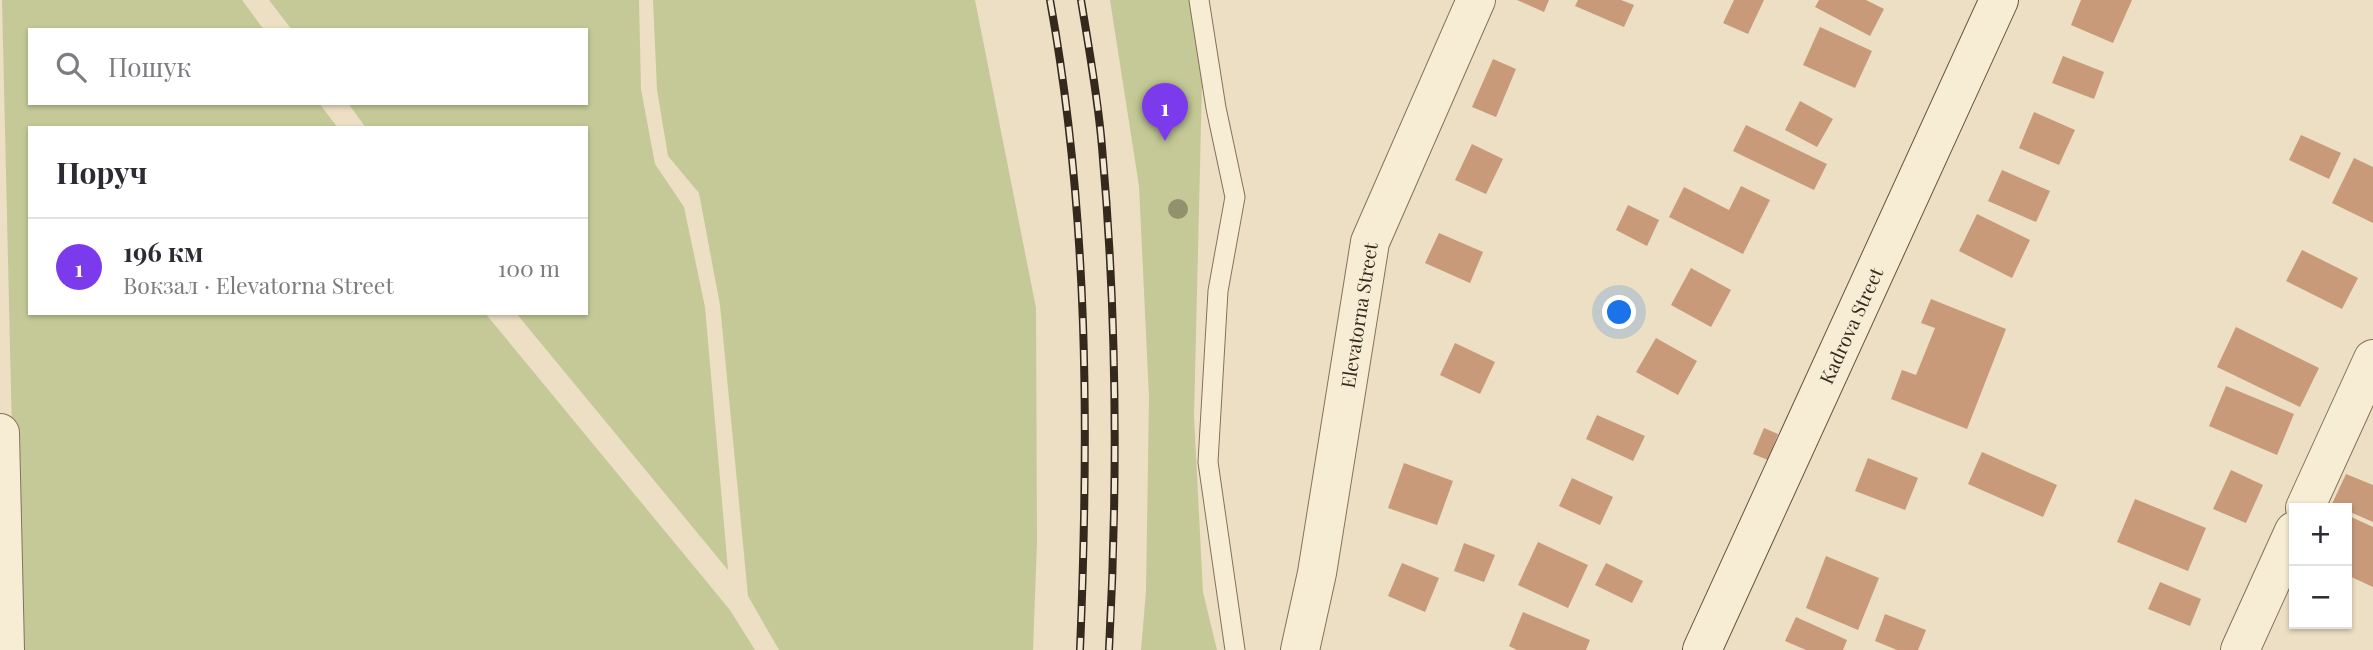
<!DOCTYPE html>
<html lang="uk">
<head>
<meta charset="utf-8">
<style>
  :root { --surface:#fff; --page:#f2f2f3; --text:#2b2b33; --muted:#7c7c81; --line:#e1e1e2; --accent:#7c3aed }
  body { margin:0; font-family:"Playfair Display",serif; background:var(--page); color:var(--text) }
  .controls { position:absolute; right:21px; bottom:21px; display:grid; overflow:hidden; border-radius:0px; box-shadow:0 2px 5px #0004 }
  .controls button { width:63px; height:63px; display:grid; place-items:center; padding:0; border:0; border-bottom:2px solid var(--line); background:var(--surface); color:var(--text); font:35px sans-serif }
  .you { position:absolute; left:1620px; top:313px; width:24px; height:24px; margin:-18px; border:5px solid #fff; border-radius:50%; background:#1a73e8; box-shadow:0 0 0 10px #1a73e833 }
  .badge { display:grid; place-items:center; width:46px; height:46px; border-radius:50%; background:var(--accent); color:#fff; font-size:23px; font-weight:700 }
  .pin { position:absolute; translate:-50% -58px; filter:drop-shadow(0 2px 4px #0008) }
  .pin::after { content:''; position:absolute; top:37px; width:24px; height:21px; background:inherit; clip-path:polygon(0 0,100% 0,50% 100%) }
  .list { margin:0; padding:0; list-style:none }
  h2 { display:flex; justify-content:space-between; align-items:center; height:91px; margin:0; padding:0 28px; font-size:30px }
  h2 small { font-size:23px; font-weight:400; color:var(--muted) }
  .list li { display:grid; grid-template-columns:46px 1fr auto; gap:21px; align-items:center; box-sizing:border-box; height:98px; padding:0 28px; border-top:2px solid var(--line) }
  .list b { display:block; font-size:26px; white-space:nowrap }
  .list p { margin:0; font-size:23px; white-space:nowrap; color:var(--muted) }
  .list em { font-size:23px; font-style:normal; color:var(--muted) }
  .icon { flex:none; width:38px; height:38px; fill:none; stroke:currentColor; stroke-width:2; stroke-linecap:round; stroke-linejoin:round }
  .map { position:relative; flex:none; width:2373px; height:650px; overflow:hidden }
  .search { position:absolute; background:var(--surface); box-shadow:0 2px 5px #0004; left:28px; top:28px; width:560px; height:77px; display:flex; align-items:center; gap:18px; box-sizing:border-box; padding:0 24px; border-radius:0px; color:var(--muted); font-size:26px }
  .panel { position:absolute; background:var(--surface); box-shadow:0 2px 5px #0004; left:28px; top:126px; width:560px; height:189px; border-radius:0px }
  .map>svg:first-child { display:block }
  .green { fill:#c4c997 }
  .building { fill:#c89a7a }
  .lines { fill:none; stroke-linecap:round; stroke-linejoin:round }
  .lane-casing { stroke:#85715b; stroke-width:21 }
  .street-casing { stroke:#85715b; stroke-width:40 }
  .secondary-casing { stroke:#67523e; stroke-width:40 }
  .lane { stroke:#f7edd5; stroke-width:19 }
  .street { stroke:#f7edd5; stroke-width:38 }
  .secondary { stroke:#f7edd5; stroke-width:38 }
  .rail-casing { stroke:#35291e; stroke-width:8 }
  .rail { stroke:#f3e9d2; stroke-width:5; stroke-dasharray:16; stroke-linecap:butt }
  .tree { fill:#91916d }
  .labels { text-anchor:middle; dominant-baseline:central; stroke-width:5; stroke-linejoin:round; paint-order:stroke }
  .street-label { font-size:19px; fill:#35291e; stroke:#f3e9d2 }
</style>
</head>
<body>
<div class="map">
<svg width="2373" height="650" viewBox="0 0 2373 650">
  <rect width="100%" height="100%" fill="#ecdfc3"/>
  <g class="green">
    <polygon points="2,0 242,0 264,30 30,30 30,103 319,103 338,128 30,128 30,313 485,313 730,610 755,650 17,650"/>
    <polygon points="269,0 639,0 641,89 655,164 684,207 705,307 728,570 516,313 586,313 586,128 366,128 348,103 586,103 586,30 292,30"/>
    <polygon points="653,0 975,0 1036,308 1037,542 1033,650 779,650 748,596 720,305 699,193 668,156 657,90"/>
    <polygon points="1110,0 1204,0 1194,417 1203,592 1217,650 1141,650 1146,591 1149,397 1139,186"/>
  </g>
  <g class="building">
    <polygon points="1517,0 1549,0 1544,12"/>
    <polygon points="1578,0 1621,0 1634,5 1624,27 1575,6"/>
    <polygon points="1734,0 1764,0 1748,34 1723,23"/>
    <polygon points="1819,0 1866,0 1884,9 1870,36 1815,7"/>
    <polygon points="2081,0 2132,0 2113,43 2071,25"/>
    <polygon points="1820,27 1872,51 1855,88 1803,65"/>
    <polygon points="2063,56 2104,72 2094,99 2052,83"/>
    <polygon points="1493,59 1516,69 1496,117 1472,107"/>
    <polygon points="1800,101 1833,119 1817,147 1785,130"/>
    <polygon points="2034,112 2075,130 2059,165 2019,148"/>
    <polygon points="1746,125 1827,164 1814,190 1733,151"/>
    <polygon points="2301,135 2341,153 2329,179 2289,160"/>
    <polygon points="1472,144 1503,159 1486,194 1455,180"/>
    <polygon points="2354,158 2373,167 2373,223 2332,203"/>
    <polygon points="2002,170 2050,191 2036,222 1988,201"/>
    <polygon points="1741,186 1770,200 1743,254 1669,217 1684,187 1729,210"/>
    <polygon points="1628,205 1659,220 1647,246 1616,230"/>
    <polygon points="1977,214 2030,240 2012,278 1959,251"/>
    <polygon points="1439,233 1483,252 1470,283 1425,263"/>
    <polygon points="2302,250 2358,278 2342,309 2286,281"/>
    <polygon points="1691,268 1731,290 1711,327 1671,305"/>
    <polygon points="1931,299 2006,329 1967,429 1891,399 1902,370 1916,375 1935,328 1921,323"/>
    <polygon points="2236,327 2319,368 2300,407 2217,367"/>
    <polygon points="1656,338 1697,361 1678,395 1636,372"/>
    <polygon points="1455,343 1495,362 1480,394 1440,375"/>
    <polygon points="2226,386 2294,414 2277,455 2209,426"/>
    <polygon points="1597,415 1645,436 1633,461 1586,439"/>
    <polygon points="1764,428 1778,434 1768,460 1753,454"/>
    <polygon points="1982,452 2057,485 2043,517 1968,484"/>
    <polygon points="1868,458 1918,478 1905,510 1855,491"/>
    <polygon points="1404,463 1453,481 1437,525 1388,508"/>
    <polygon points="2231,470 2263,485 2246,523 2213,509"/>
    <polygon points="2346,474 2373,485 2373,522 2332,504"/>
    <polygon points="1572,478 1613,497 1600,525 1559,506"/>
    <polygon points="2135,499 2206,528 2188,571 2117,542"/>
    <polygon points="2347,515 2373,527 2373,587 2347,575"/>
    <polygon points="1538,542 1588,565 1568,608 1518,585"/>
    <polygon points="1464,543 1495,555 1484,582 1454,571"/>
    <polygon points="1826,556 1879,578 1858,630 1806,608"/>
    <polygon points="1402,563 1439,578 1425,612 1388,596"/>
    <polygon points="1606,563 1643,581 1632,603 1595,585"/>
    <polygon points="2160,582 2201,599 2190,626 2148,609"/>
    <polygon points="1523,612 1590,640 1586,650 1517,650 1509,646"/>
    <polygon points="1885,614 1926,630 1918,650 1897,650 1875,641"/>
    <polygon points="1796,617 1847,640 1843,650 1806,650 1785,641"/>
  </g>
  <g class="lines">
    <defs>
      <polyline id="lane" points="1199,0 1216,108 1235,197 1218,291 1208,462 1235,650"/>
      <g id="street">
        <polyline points="0,433 5,650"/>
        <polyline points="2305,508 2373,359"/>
        <path id="s1" d="M1300,650L1317,573L1370,242L1476,0"/>
        <polyline points="2240,650 2294,531"/>
      </g>
      <g id="secondary">
        <path id="s2" d="M1702,650L1999,0"/>
      </g>
    </defs>
    <use href="#lane" class="lane-casing"/>
    <use href="#street" class="street-casing"/>
    <use href="#secondary" class="secondary-casing"/>
    <use href="#lane" class="lane"/>
    <use href="#street" class="street"/>
    <use href="#secondary" class="secondary"/>
    <defs>
      <g id="rail">
        <path d="M1050,0C1089,214 1089,433 1080,650"/>
        <path d="M1081,0C1089,49 1098,98 1102,147C1117,315 1118,482 1109,650"/>
      </g>
    </defs>
    <use href="#rail" class="rail-casing"/>
    <use href="#rail" class="rail"/>
  </g>
  <circle class="tree" cx="1178" cy="209" r="10"/>
  <g class="labels">
    <g class="street-label">
      <text stroke="none"><textPath href="#s1" startOffset="340">Elevatorna Street</textPath></text>
      <text stroke="none"><textPath href="#s2" startOffset="357">Kadrova Street</textPath></text>
    </g>
  </g>
</svg>
<div class="controls">
<button>+</button>
<button>−</button>
</div>
<div class="you"></div>
<div class="pin badge" style="left:1165px;top:141px">1</div>
<div class="search"><svg class="icon" aria-label="search" viewBox="0 0 24 24"><circle cx="10" cy="10" r="6"/><path d="M15 15l6 6"/></svg>Пошук</div>
<section class="panel">
<h2>Поруч<small></small></h2>
<ul class="list">
<li><span class="badge">1</span><div><b>196 км</b><p>Вокзал · Elevatorna Street</p></div><em>100 m</em></li>
</ul>
</section>
</div>
</body>
</html>
